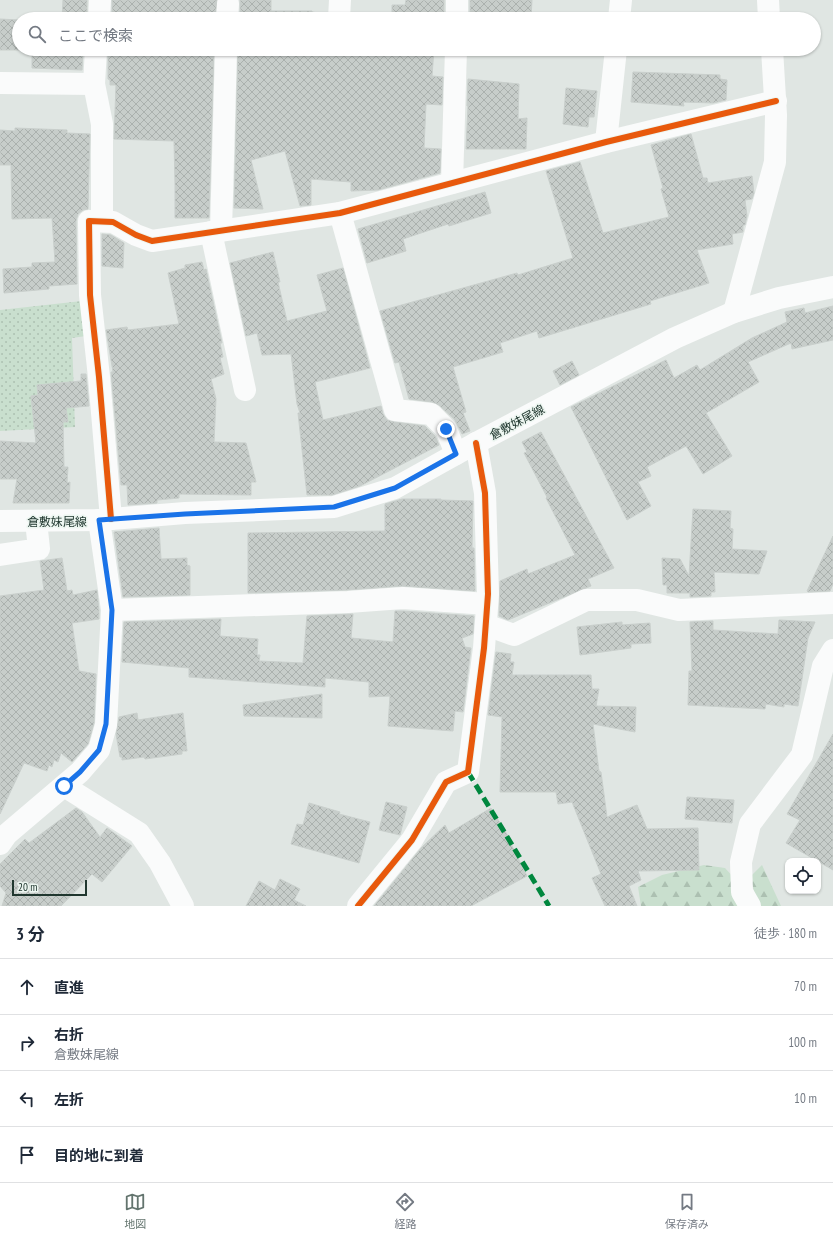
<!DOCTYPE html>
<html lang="ja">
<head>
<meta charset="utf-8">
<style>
  :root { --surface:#fff; --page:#f2f2f3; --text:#1f2937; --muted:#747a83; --line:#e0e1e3; --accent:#63746e }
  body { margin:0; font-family:"PT Sans Narrow","Noto Sans JP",sans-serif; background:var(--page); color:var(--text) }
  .controls { position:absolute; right:12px; bottom:12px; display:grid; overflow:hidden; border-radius:8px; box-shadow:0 1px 3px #0004 }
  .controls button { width:36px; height:36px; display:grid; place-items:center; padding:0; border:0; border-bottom:1px solid var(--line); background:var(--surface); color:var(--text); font:20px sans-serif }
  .scale { position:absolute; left:12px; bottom:10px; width:75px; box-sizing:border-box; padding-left:4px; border:2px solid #20372f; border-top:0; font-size:11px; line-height:14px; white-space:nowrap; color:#20372f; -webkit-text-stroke:3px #edf6f1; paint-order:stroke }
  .stop { position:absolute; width:12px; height:12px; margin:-9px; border:3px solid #1a73e8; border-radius:50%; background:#fff }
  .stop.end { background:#1a73e8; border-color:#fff; box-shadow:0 1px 4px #0008 }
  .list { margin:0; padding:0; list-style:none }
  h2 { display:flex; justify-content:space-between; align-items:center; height:52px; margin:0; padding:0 16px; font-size:17px }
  h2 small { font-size:13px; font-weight:400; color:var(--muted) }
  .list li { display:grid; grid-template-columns:26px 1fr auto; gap:12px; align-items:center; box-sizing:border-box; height:56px; padding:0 16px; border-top:1px solid var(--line) }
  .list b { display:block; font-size:15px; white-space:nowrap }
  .list p { margin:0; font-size:13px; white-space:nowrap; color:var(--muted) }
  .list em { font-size:13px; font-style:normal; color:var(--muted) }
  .icon { flex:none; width:22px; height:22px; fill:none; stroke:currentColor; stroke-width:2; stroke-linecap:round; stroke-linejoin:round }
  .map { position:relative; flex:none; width:833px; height:906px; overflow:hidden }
  .search { position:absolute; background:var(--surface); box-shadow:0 1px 3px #0004; left:12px; right:12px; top:12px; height:44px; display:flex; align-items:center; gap:10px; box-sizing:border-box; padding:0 14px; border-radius:22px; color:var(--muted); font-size:15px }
  .sheet { height:276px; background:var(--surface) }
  nav { display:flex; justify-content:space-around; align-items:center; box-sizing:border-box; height:56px; border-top:1px solid var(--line); background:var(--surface); font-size:11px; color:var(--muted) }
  nav a { display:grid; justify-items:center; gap:2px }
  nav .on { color:var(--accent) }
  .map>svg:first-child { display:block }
  .grass { fill:url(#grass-dots) }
  .forest { fill:url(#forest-firs) }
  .building { fill:url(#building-cross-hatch); stroke:#c9cfcc }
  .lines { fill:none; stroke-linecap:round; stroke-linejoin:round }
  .minor { stroke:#fafbfb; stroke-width:22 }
  .secondary { stroke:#fafbfb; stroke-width:22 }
  .quiet { stroke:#00873e; stroke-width:5; stroke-dasharray:10 5; stroke-linecap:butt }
  .cycleway-casing { stroke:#edf6f1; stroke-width:8 }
  .cycleway { stroke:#e8590c; stroke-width:6 }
  .route { stroke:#1a73e8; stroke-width:5 }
  .labels { text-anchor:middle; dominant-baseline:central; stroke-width:3; stroke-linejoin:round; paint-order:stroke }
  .street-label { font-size:12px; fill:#20372f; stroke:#edf6f1 }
</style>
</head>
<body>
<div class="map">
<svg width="833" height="906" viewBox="0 0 833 906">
  <defs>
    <pattern id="grass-dots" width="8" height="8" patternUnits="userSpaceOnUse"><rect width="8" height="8" fill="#c9dfce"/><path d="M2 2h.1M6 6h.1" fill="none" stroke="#acc0b1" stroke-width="1.8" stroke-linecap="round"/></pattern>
    <pattern id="forest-firs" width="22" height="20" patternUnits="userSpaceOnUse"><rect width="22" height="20" fill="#c9dfce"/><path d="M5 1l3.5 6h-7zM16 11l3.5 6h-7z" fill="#acc0b1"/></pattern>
    <pattern id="building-cross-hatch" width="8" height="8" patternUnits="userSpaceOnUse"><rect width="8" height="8" fill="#c7cdca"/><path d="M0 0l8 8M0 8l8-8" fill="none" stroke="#abb1ae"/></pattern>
  </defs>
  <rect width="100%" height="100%" fill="#e0e6e3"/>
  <polygon class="grass" points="82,301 86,336 72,338 75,427 0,431 0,310"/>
  <g class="forest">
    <polygon points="704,865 725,868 736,880 743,906 641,906 638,887 662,875"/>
    <polygon points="762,865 781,906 758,906 750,877"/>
  </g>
  <g class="building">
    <polygon points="63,0 87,0 87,19 62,19"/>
    <polygon points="112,0 217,0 215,19 112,19"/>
    <polygon points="240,0 271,0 271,11 312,11 312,12 318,13 318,19 240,19"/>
    <polygon points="406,0 444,0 444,19 392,19 392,5 405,5"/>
    <polygon points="470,0 532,0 531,19 470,19"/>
    <polygon points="0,19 19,20 19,50 0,50"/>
    <polygon points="32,49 83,49 82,70 32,68"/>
    <polygon points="108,49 214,49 209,218 175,218 175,184 174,141 114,139 116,85 110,85 110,80 108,79"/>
    <polygon points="238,49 317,49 317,56 362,55 362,49 434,49 432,76 443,77 442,105 426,104 424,148 441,149 440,173 378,190 351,191 351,182 311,179 311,205 300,206 285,151 251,160 263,209 234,208"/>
    <polygon points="633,72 720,75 720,79 727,80 726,100 713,103 683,102 684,106 631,102"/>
    <polygon points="468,79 519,84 518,119 527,118 526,149 466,149 468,106 467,106"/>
    <polygon points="566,88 597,91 594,117 589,117 588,127 563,124"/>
    <polygon points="15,128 67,130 67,133 90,134 88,209 83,210 78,214 76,221 77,284 49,286 49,289 4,293 3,269 32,267 32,263 55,262 52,218 12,219 11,165 0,165 0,130 15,131"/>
    <polygon points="691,134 703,178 707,178 708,183 752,176 754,193 752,199 745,200 747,216 745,225 743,225 743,232 732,234 733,244 697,250 709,283 650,301 651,304 539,338 537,331 500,343 503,352 453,367 466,412 463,413 470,431 462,434 455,420 439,405 432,402 409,399 399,362 395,363 380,311 517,273 518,275 573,258 546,171 580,162 603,233 669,217 661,189 663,188 651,145"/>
    <polygon points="485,192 491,213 449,226 448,224 403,239 406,251 367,263 358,229"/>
    <polygon points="102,234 111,235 124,243 123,268 102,266"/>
    <polygon points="273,252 280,282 278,282 287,321 327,311 317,275 343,268 370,368 315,382 323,420 381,406 383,414 387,420 394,422 425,426 435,436 439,445 360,486 332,495 307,495 298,413 300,413 297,404 291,354 262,355 257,333 246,336 230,263"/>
    <polygon points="202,262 204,270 206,269 222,343 220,343 223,357 220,358 224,374 211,379 216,399 214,442 246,443 256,482 251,482 251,495 179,494 179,498 157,500 157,503 128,505 127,485 121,485 111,372 113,372 106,330 127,327 128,330 179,324 168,273 185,268 185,265"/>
    <polygon points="833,306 833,340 792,349 791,343 748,362 759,382 706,413 732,456 703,474 686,446 647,467 651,476 638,482 651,506 627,520 571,407 666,360 674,378 697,365 700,370 752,338 787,322 785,312 804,308 805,313"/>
    <polygon points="572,361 579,375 560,385 553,371"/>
    <polygon points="81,374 86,374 89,406 66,408 68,422 63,422 64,467 68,467 67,483 70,482 69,503 13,503 17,479 0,479 0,441 36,443 31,396 38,395 37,385 81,381"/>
    <polygon points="541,432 614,568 588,579 591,586 508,620 499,616 500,581 527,569 528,574 575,555 546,498 547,497 524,453 527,452 522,442"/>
    <polygon points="402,499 441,499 441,500 473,501 472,548 474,548 475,591 402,586 347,590 248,593 248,533 385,531 385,504"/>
    <polygon points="693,509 731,511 730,528 733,529 732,549 767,551 759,574 714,572 715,592 711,592 711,596 690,597 690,593 667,593 667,585 663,585 662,558 680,559 689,576"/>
    <polygon points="159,528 161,559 187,558 187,565 190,566 190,595 123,597 114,532"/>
    <polygon points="833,536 833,584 830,591 808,592 807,591"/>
    <polygon points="62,558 67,591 72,590 73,595 97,590 99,611 99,619 72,623 79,671 96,674 94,723 88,744 72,762 61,753 58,762 54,760 52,767 49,765 47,771 24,763 0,814 0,596 44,590 40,561"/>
    <polygon points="395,611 403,611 474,616 473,634 462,638 465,647 471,648 463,712 455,711 453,731 388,726 390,696 369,697 369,682 325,678 325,687 189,677 189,668 122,662 124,622 221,619 220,636 258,639 257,655 260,655 259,661 303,663 307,616 353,614 351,638 393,642"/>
    <polygon points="779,620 815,622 808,638 798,706 784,704 784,707 766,704 765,709 688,705 689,671 692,671 690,622 713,621 713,630 778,634"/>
    <polygon points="622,622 622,625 650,623 651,643 631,644 631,648 580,655 577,627"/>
    <polygon points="496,652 511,654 510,662 514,662 512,675 591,675 592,689 599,689 596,706 636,707 635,732 593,724 599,771 601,772 607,817 637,805 647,829 698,828 699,870 638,871 641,880 629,886 637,906 605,906 592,878 601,874 572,802 558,804 556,792 500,792 502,717 488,715"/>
    <polygon points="322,694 322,718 244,716 243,705"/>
    <polygon points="137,713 138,720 183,713 187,751 182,751 182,754 145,759 144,757 122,760 122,757 120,757 116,734 119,717"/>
    <polygon points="833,734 833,870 786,843 800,820 787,814"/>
    <polygon points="687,797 734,800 732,823 685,819"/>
    <polygon points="386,802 407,807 400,835 379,830"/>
    <polygon points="309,803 340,812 339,814 370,822 359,863 291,844 297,824 303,825"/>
    <polygon points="76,808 82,812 100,837 107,828 132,846 102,882 92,874 61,906 2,906 6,893 0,886 0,864 25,839 29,843"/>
    <polygon points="491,808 511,841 510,842 527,876 471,906 374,906 422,847 445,825 449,833"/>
    <polygon points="280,879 300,889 294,900 306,906 246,906 259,881 275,890"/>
  </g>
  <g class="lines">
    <g class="minor">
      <polyline points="768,0 769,19"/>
      <polyline points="99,19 100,0"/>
      <polyline points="227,19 228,4"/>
      <polyline points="339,19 340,0"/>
      <polyline points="457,19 457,0"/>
      <polyline points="619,19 621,0"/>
      <polyline points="96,49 94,84 102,124 102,221"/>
      <polyline points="0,83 94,84"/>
      <polyline points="606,142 616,49"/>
      <polyline points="452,183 456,49"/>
      <polyline points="340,213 395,410 431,414 446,429 456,454"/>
      <polyline points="221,231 226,49"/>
      <polyline points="211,232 245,390"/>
      <polyline points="734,312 775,162 776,115 772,49"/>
      <polyline points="111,519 99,377 90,295 89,221 113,222 136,235 152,241 340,213 606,142 776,101"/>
      <polyline points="0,555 39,549 36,521"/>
      <polyline points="112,610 348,602 403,598 487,604"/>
      <polyline points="486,625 514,635 586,600 637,600 679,610 833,603"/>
      <polyline points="64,786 139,833 160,863 183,906"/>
      <polyline points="0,844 7,834 80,772 99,750 106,725 112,610 99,520"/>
      <polyline points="358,906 412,840 446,782 468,772 484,648 488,594 485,493 476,443"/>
      <polyline points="750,906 742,892 741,862 750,824 802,755 823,666 833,650"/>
    </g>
    <polyline class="secondary" points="0,521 99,520 185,513 334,507 395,488 476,443 675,338 734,312 779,298 833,287"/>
    <polyline class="quiet" points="468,772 549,906"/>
    <defs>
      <g id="cycleway">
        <polyline points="111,519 99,377 90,295 89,221 113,222 136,235 152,241 340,213 606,142 776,101"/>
        <polyline points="358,906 412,840 446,782 468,772 484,648 488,594 485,493 476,443"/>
      </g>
    </defs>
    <use href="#cycleway" class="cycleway-casing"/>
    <use href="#cycleway" class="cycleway"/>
  </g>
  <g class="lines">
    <polyline class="route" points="64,786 80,772 99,750 106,724 112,610 99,520 185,514 334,507 395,488 456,454 446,429"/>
  </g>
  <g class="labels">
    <g class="street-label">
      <text transform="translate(517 422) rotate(-28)">倉敷妹尾線</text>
      <text x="57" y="521">倉敷妹尾線</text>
    </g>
  </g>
</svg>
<div class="controls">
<button><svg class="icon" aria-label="locate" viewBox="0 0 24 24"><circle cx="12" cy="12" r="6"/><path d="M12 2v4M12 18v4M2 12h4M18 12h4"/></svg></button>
</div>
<div class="scale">20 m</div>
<div class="stop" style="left:64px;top:786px"></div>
<div class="stop end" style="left:446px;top:429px"></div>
<div class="search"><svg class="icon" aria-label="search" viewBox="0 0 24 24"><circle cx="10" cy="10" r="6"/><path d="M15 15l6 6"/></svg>ここで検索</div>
</div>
<section class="sheet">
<h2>3 分<small>徒歩 · 180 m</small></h2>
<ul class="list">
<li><svg class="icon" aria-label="ahead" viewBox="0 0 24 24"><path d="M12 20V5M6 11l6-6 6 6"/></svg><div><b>直進</b></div><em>70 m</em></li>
<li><svg class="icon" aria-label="right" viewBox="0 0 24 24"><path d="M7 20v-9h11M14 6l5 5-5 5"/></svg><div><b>右折</b><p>倉敷妹尾線</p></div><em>100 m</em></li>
<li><svg class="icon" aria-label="left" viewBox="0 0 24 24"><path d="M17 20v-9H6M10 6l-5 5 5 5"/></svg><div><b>左折</b></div><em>10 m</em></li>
<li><svg class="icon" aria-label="arrive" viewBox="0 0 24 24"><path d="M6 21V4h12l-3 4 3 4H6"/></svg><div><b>目的地に到着</b></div></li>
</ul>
</section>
<nav>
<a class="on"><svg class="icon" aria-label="map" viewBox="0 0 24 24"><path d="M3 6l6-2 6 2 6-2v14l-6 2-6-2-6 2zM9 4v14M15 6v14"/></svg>地図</a>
<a><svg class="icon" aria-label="directions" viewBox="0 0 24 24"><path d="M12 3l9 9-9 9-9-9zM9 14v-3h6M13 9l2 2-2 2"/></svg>経路</a>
<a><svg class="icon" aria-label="saved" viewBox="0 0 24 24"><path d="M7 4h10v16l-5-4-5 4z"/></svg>保存済み</a>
</nav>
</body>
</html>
